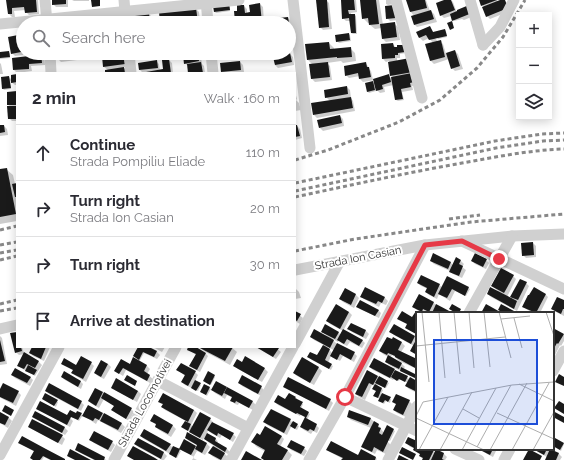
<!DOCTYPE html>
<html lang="en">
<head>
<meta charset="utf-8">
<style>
  :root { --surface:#fff; --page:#f2f2f3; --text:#2b2b33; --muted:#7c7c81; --line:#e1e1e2 }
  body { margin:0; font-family:Raleway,sans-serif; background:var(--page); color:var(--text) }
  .controls { position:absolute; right:12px; top:12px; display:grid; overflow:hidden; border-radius:0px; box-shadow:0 2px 10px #0003 }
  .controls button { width:36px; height:36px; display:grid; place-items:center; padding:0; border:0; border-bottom:1px solid var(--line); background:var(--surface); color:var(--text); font:20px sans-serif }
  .stop { position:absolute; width:12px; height:12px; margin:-9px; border:3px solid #e63946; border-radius:50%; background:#fff }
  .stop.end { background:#e63946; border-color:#fff; box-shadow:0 1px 4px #0008 }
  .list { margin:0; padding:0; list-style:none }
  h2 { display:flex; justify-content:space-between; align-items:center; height:52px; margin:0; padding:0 16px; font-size:17px }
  h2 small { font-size:13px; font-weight:400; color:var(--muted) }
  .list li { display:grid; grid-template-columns:26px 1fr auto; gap:12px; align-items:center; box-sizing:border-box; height:56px; padding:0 16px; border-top:1px solid var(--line) }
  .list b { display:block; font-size:15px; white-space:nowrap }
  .list p { margin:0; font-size:13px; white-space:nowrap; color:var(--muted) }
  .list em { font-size:13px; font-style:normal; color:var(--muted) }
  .icon { flex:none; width:22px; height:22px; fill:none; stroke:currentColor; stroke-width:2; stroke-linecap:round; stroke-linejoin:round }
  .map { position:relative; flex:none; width:564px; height:460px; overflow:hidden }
  .search { position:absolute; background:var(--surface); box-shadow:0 2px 10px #0003; left:16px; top:16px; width:280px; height:44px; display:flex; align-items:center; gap:10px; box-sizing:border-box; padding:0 14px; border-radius:22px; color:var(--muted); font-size:15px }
  .panel { position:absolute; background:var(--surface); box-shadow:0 2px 10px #0003; left:16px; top:72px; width:280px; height:276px; border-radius:0px }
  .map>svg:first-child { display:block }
  .shadow { fill:#0003; fill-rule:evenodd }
  .building { fill:#1a1a1a }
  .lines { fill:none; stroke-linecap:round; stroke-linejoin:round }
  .minor { stroke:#d0d0d0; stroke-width:11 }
  .rail { stroke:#888; stroke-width:3; stroke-dasharray:4 3; stroke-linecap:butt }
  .route { stroke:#e63946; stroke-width:5 }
  .labels { text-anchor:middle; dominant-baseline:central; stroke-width:4; stroke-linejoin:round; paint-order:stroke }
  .street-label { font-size:11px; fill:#333; stroke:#fff }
  .inset-road { fill:none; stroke:#adadad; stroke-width:1 }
  .view { fill:#1d4ed8; fill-opacity:0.15; stroke:#1d4ed8; stroke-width:2 }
  .inset-edge { fill:none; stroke:#333; stroke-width:2 }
</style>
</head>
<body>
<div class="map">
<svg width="564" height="460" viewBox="0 0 564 460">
  <rect width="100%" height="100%" fill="#fff"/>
  <g class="shadow">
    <polygon points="7,0 38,0 39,14 29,15 26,12 26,10 14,11 15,17 12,17 9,14"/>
    <polygon points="53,0 68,0 68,7 56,7 53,4"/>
    <polygon points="72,0 89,0 89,1 74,1"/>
    <polygon points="326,0 329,3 332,29 323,30 320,27"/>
    <polygon points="342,0 356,0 357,12 351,13 351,15 355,15 356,16 357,34 353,34 351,33 351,21 346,21 343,18"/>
    <polygon points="361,0 379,0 383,25 395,24 398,27 400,40 386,42 383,39 382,28 375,29 370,25 370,23 368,23 363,18"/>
    <polygon points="386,0 394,0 394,4 388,5 386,4"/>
    <polygon points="407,0 426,0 430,11 431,11 434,14 437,22 417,27 414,24 414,16 411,12"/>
    <polygon points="447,0 451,0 453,2 457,13 458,10 474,16 464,20 462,19 454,21 451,16 444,18 441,15"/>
    <polygon points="480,0 497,0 498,2 504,0 507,3 510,11 490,19 487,16 484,7 482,5"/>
    <polygon points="260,4 263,7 264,23 252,23 252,21 248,22 248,23 237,23 236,21 236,23 217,23 233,18 236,21 244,6 247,9 247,13 250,13"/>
    <polygon points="230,6 230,11 216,13 215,12"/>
    <polygon points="394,6 398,20 390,21 387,18"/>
    <polygon points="196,9 199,12 200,23 161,23"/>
    <polygon points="149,14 152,17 152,23 135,23"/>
    <polygon points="114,18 117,21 117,23 106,23"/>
    <polygon points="288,18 291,21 291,26 289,27 289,23 271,23"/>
    <polygon points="97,21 99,23 91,23 91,22"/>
    <polygon points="430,27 434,33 445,30 446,31 447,37 438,39 437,37 434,37 441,45 443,43 443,44 446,54 455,51 458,54 463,69 455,71 452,68 449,59 434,64 431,61 426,45 433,43 429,38 423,41 420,38 417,33"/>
    <polygon points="349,34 350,35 351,41 339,43 337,41"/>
    <polygon points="18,36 21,39 23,55 15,56 12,53"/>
    <polygon points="329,43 334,48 334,50 350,48 355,53 356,61 343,63 341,61 327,63 330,66 332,80 315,82 312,79 313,65 308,60"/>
    <polygon points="393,44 396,48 406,53 400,54 400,58 397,58 397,61 410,59 416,85 412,86 413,90 402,92 404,100 398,101 396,100 394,85 384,87 385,92 380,93 375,88 376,91 369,93 368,92 366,84 373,82 376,85 375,80 363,82 360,79 360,76 349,78 346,75 365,63 368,66 369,69 371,71 373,80 388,76 391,78 394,78 391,75 389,61 386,62 383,59"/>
    <polygon points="8,52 10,53 10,58 0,59 0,53"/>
    <polygon points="29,53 44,53 45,65 31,66 32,71 17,73 14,70 30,57"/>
    <polygon points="105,53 116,53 117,54 123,53 126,56 127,67 123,67 127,71 127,73 106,73 108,70 104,67 107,56"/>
    <polygon points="139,53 155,53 155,54 142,56"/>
    <polygon points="219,53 247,53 247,57 223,59 220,56"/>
    <polygon points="266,53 280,53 281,56 290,54 293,57 294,65 278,68 275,65 274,58 269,59 266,56"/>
    <polygon points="198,54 201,57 202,64 204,66 205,73 189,73 188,66 185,63"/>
    <polygon points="85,57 85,59 61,62 59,60"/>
    <polygon points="169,60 172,63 173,73 143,73 140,70 139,64 156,61 159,64 160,71 165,70"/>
    <polygon points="240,62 243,65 244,72 223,73 222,71"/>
    <polygon points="0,63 1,64 3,74 0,74"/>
    <polygon points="17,75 17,85 15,85 10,81 11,89 4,90 3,89 9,77 12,80"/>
    <polygon points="347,87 350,90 351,98 353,101 355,111 317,118 314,115 330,101 326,97"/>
    <polygon points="17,92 17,121 12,121 9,118 11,107 8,105"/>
    <polygon points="295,92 297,99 296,100 299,103 301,110 295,111"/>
    <polygon points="340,116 343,119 344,126 323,131 320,128"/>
    <polygon points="0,126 4,126 7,129 8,135 0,136"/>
    <polygon points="295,126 297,126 300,129 302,138 295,140"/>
    <polygon points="6,169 13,175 15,184 17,184 17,221 0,224 0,170"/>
    <polygon points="533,243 536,246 536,257 526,258 523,255"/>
    <polygon points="456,259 461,261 464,264 462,267 466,270 462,278 453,274 450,271 434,264 431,261 450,262 453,265"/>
    <polygon points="486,260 489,263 486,269 475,264 472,261"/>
    <polygon points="513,276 516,279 507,297 510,299 520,280 526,283 529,286 517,311 491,297 488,294 498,291 492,286"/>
    <polygon points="447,277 470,289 466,296 455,291 450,301 442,296 439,294 437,299 429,295 426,292 428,289 421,286 418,283 439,285 442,287"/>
    <polygon points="366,288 385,298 388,301 386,305 381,303 379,307 364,299 362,297"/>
    <polygon points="295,289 296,289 299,292 301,298 295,299"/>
    <polygon points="345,290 356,295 359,298 354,308 343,302 340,299"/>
    <polygon points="545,294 548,297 540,313 533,313 526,309 523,306"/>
    <polygon points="564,301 564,316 556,312 553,309"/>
    <polygon points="434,303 437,306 451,313 430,313 426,311 426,313 423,313 417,310 414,307"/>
    <path d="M336,305L349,312L352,315L343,331L362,340L365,343L362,348L350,342L347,346L341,343L339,340L338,342L331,338L337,344L354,353L357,356L354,362L343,356L340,361L333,357V358L331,356L328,363L333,366L331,370L312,360L309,357L317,356L324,345L314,340L311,337H328L322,331L338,332L341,335L343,331L330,324L327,321ZM327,347L334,350L332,353Z"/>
    <polygon points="358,306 378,310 381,313 379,318 360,309"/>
    <polygon points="295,312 303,318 300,324 295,321"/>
    <polygon points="351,324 366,331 369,334 366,339 352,332 349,329"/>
    <polygon points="553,329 564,335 564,341 561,346 560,345 555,355 553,354"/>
    <polygon points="391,332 415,337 417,339 417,355 411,351 414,346 394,335"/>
    <polygon points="0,336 2,338 7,364 0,365"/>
    <polygon points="394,339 402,343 405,346 401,352 417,360 417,369 399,361 395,357 392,355 390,358 401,363 405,367 403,369 416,376 417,377 416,379 389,365 386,362 388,357 383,354 380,351"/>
    <polygon points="17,347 22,347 24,353 39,362 42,365 35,376 21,368 18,365 24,354 19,355 16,352"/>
    <polygon points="33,347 50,347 44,361 33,356 30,353"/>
    <polygon points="139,347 147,347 157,352 160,355 157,359 144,353 139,362 147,366 150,369 147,374 153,379 150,383 126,370 123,376 115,371 121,360 130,365 139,361 134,356"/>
    <polygon points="153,347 165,347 162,352"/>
    <polygon points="190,347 193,347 205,353 208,356 200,372 194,369 191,366 196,355 188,349"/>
    <polygon points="199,347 231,347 237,352 230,365 204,351"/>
    <polygon points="256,347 275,347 281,352 276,359"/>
    <polygon points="245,358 265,369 268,372 262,382 238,369 235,366 242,363"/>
    <polygon points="302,359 319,368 322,371 314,385 297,376 294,373"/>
    <polygon points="91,363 94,366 86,382 76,376 73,373 76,366"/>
    <polygon points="108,364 111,367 104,379 98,376 95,373"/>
    <polygon points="370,367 394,370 407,377 409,379 417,382 417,393 409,389 406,386 408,383 400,379 399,381 394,379 393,380 373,370"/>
    <polygon points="178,370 195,372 198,375 195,381 201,385 198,391 185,385 182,382 185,376"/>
    <polygon points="367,371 389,383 386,388 378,384 377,386 383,390 381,394 391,399 390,403 386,401 384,404 380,402 379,401 380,399 374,396 377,391 373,389 375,386 372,385 365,400 359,397 356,394"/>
    <polygon points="12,375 30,377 33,380 30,386 15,378"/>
    <polygon points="214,376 215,377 211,385 205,382"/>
    <polygon points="62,377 80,381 83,384 81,389 65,380"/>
    <polygon points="116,380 138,391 141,394 137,402 115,390 112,388"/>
    <polygon points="216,383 253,402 256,405 253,410 239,403 238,405 235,404 232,401 233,398 227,395 225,399 215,393 212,390"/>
    <polygon points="239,383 261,387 264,390 261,396 242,386"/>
    <polygon points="205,385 211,389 207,396 201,392"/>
    <polygon points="285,386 330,400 333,403 329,411 288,389"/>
    <polygon points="96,389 104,394 104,399 99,408 92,404 89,401"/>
    <polygon points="46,391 81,402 84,405 81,411 49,394"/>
    <polygon points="0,392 18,392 21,395 16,406 1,398 0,397"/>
    <polygon points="163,394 194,410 197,413 191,425 193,427 210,419 213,422 212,423 233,434 236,437 233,442 222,435 220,438 211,433 208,430 207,434 216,439 218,442 217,444 227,449 230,452 228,454 222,451 228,457 226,460 219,460 212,456 210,453 214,446 208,442 204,438 203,440 194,435 190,431 189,431 184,428 182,427 186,421 165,410 162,407 164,405 160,403"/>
    <polygon points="289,394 296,398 297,399 296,400 303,404 301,409 310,414 307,420 316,425 319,428 317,433 313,431 311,434 304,430 301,427 306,417 301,414 300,416 278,405 275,402 286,401"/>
    <polygon points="46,395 58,402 56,407 43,399"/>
    <polygon points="409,401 412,404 406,417 397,413 394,410"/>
    <polygon points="89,406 122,424 125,427 121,433 98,420 96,424 84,416"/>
    <polygon points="38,408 70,418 73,421 70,427 41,411"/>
    <polygon points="131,409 134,412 129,421 116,413 113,410"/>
    <polygon points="350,411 371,419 381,428 381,429 384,433 388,427 395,431 390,441 386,440 391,445 386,454 377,450 375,454 365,449 362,446 371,428 351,420 348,417"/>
    <polygon points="36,412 65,428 68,431 65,435 51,427"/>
    <polygon points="0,413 9,418 12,421 8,428 0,423"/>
    <polygon points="81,414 83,415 79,421 70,416"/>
    <polygon points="154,416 173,426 176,429 171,437 159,430 156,427 157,425 151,421"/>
    <polygon points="290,420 293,423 299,426 297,430 291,427 287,435 267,425 265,422"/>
    <polygon points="29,426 62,436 65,439 62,445 32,429"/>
    <polygon points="95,432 112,442 115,445 111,452 94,443 91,440"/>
    <polygon points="188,434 207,444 210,447 205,455 197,451 193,458 197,460 192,460 194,457 183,451 180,448 184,441 200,449 201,447 189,441 186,438"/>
    <polygon points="141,436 170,445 173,448 174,447 181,451 177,458 144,439"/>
    <polygon points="281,436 284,439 280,447 287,450 292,455 289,460 264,460 266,452 257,447 252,442"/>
    <polygon points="138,439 164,453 167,456 164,460 162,460 138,447 135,444"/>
    <polygon points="553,439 555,441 556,439 564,444 561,451 553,446"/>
    <polygon points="20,442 65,460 50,460 44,457 42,460 34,460 35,452 23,445"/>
    <polygon points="417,442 417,449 430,449 436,453 437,451 444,454 447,457 445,460 423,460 423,459 420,456 421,455 414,450 415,449 409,446 407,443"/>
    <polygon points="289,447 304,448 307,451 304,456 291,450"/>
    <polygon points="76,449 104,458 106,460 94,460 79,452"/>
    <polygon points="327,449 359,456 376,458 377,459 376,460 343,460 343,459 330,452"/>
    <polygon points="485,449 497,449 493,457 487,454 484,451"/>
    <polygon points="535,449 551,449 551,450 559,454 562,457 560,460 546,460 547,457 538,452"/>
  </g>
  <g class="building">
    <polygon points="6,0 36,0 37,12 25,13 24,7 12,8 12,14 8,14"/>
    <polygon points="52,0 66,0 66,4 52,5"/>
    <polygon points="91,0 100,0 100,6 92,7"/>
    <polygon points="316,0 327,0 329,27 319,28"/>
    <polygon points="341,0 354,0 355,10 348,10 349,14 355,14 356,33 351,33 349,18 342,19"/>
    <polygon points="360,0 376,0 379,24 369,25 368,18 362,19"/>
    <polygon points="406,0 425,0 427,8 410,12"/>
    <polygon points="444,0 451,0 455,10 440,16 436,3"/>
    <polygon points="479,0 497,0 481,6"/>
    <polygon points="500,0 505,0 508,8 486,17 482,7"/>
    <polygon points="260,3 262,23 251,23 251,20 235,22 234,11 237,11 237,5 244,5 245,13 250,12 249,5"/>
    <polygon points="229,4 230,10 214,12 213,6"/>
    <polygon points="394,5 396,18 386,19 385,6"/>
    <polygon points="469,5 472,13 452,21 450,14 457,11 457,10"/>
    <polygon points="196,8 198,23 160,23 159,12"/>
    <polygon points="431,10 434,19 414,25 411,16"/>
    <polygon points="149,13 150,23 134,23 133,14"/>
    <polygon points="115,16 115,23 105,23 105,21 108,21 108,17"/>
    <polygon points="233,16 234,23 216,23 216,18"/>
    <polygon points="288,17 289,23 270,23 270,19"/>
    <polygon points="452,21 454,28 450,30 447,23"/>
    <polygon points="395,22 397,37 382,39 380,24"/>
    <polygon points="23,26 23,37 20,38 19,27"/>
    <polygon points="430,26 433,32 445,29 447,36 429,40 426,35 419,38 416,32"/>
    <polygon points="349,33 350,40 336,42 335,35"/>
    <polygon points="18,35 21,52 11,54 8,37"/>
    <polygon points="441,40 445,57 430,61 425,44"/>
    <polygon points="329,42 330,49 351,47 352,57 337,58 337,57 307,60 305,44"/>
    <polygon points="393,43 394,47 397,47 397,45 404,45 405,52 398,53 398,55 395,55 395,58 382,59 381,44"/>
    <polygon points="455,50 460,66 451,69 446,53"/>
    <polygon points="9,51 10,57 0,58 0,52"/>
    <polygon points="28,53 41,53 42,63 29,64 29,69 13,70 12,58 29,56"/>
    <polygon points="56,53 82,53 83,56 57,60"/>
    <polygon points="118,53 123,53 125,64 103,67 102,56"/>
    <polygon points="198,53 199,61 184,64 183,55"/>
    <polygon points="218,53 243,53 243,54 219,57"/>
    <polygon points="265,53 278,53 278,54 265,57"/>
    <polygon points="290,53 292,62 275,65 273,57"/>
    <polygon points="410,58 413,72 390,76 388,62"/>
    <polygon points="169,59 171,73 146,73 146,72 163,69 162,60"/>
    <polygon points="157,60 158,68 139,70 138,63"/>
    <polygon points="240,61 241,70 221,72 220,63"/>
    <polygon points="201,62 203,73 188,73 187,64"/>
    <polygon points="328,62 330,77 311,79 309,64"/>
    <polygon points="366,62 367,67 369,67 371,77 359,79 358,73 345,76 344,66"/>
    <polygon points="124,67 125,73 105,73 105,70"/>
    <polygon points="412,73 414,82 410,83 411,87 401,89 403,99 395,100 391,77"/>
    <polygon points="17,74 17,82 11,83 11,75"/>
    <polygon points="389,74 391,82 382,85 383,89 376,91 373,79"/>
    <polygon points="9,76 11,88 2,89 1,77"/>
    <polygon points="373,81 375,90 367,92 365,83"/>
    <polygon points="347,86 348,94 325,98 324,90"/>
    <polygon points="17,91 17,105 7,105 7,92"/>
    <polygon points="351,97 353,108 313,115 311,103"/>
    <polygon points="7,106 17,106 17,119 8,119"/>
    <polygon points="340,115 342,123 319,128 317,120"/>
    <polygon points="0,125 4,125 5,132 0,133"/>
    <polygon points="295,125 297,125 300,136 295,137"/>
    <polygon points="7,168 16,214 0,217 0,169"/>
    <polygon points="17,183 17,197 15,197 12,184"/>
    <polygon points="533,242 534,255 522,256 521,243"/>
    <polygon points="433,253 451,262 448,269 430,261"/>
    <polygon points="475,253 487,259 483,267 471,261"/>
    <polygon points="456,257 461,260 459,264 463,266 459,276 449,272"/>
    <polygon points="501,268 514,275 504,293 491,286"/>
    <polygon points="421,275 440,284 434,297 425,292 427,288 417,283"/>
    <polygon points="447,276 469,287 465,296 452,289 447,298 438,294"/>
    <polygon points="520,279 527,282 518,300 510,297"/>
    <polygon points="365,287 385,297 382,303 378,301 376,304 360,297"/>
    <polygon points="490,287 517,301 514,309 487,294"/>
    <polygon points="534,287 546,294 536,313 522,307 528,295 529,295"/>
    <polygon points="345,288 356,294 351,305 339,299"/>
    <polygon points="419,294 434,302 429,312 423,309 422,312 412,307"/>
    <polygon points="557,297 564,300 564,309 563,309 561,314 551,309"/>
    <polygon points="360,300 379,310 375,316 356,307"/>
    <polygon points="336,304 349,312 340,329 326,321"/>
    <polygon points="436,304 453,313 432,313"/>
    <polygon points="452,304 461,309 459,313 456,313 449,309"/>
    <polygon points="486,304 502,313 481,313"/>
    <polygon points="501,304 514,311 513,313 504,313 498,310"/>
    <polygon points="295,311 301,314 297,321 295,320"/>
    <polygon points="402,311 412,317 416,311 420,313 417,313 417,332 416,334 405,328 407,324 397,319"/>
    <polygon points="351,323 366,330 363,337 347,329"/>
    <polygon points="325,324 339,332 335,339 321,332"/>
    <polygon points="394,324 415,336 411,344 389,332"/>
    <polygon points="553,328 564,334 558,344 557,343 553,350"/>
    <polygon points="314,329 334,340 330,348 310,337"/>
    <polygon points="343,329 363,340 359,346 347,339 344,344 337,340"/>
    <polygon points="17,332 17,347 21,347 22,351 15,353 10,333"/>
    <polygon points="387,337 392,339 393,337 402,342 398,350 417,359 417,369 395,357 395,356 388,353 387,355 379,351"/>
    <polygon points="417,338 417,355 410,351"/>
    <polygon points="0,340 5,361 0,362"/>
    <polygon points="337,343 355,352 351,360 340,354 337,360 330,356"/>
    <polygon points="323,345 330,349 325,360 332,364 329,369 307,357 310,352 317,355"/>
    <polygon points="32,347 46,347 41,359 29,353"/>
    <polygon points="138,347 149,347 157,351 154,357 143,352 139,360 133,356"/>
    <polygon points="188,347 196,347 206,353 197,370 189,366 196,354 187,350"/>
    <polygon points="198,347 233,347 225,361"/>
    <polygon points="256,347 277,347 279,348 273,357"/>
    <polygon points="24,352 39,361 35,368 27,364 24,369 17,366"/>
    <polygon points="388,355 402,363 399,369 385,362"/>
    <polygon points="81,356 92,362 83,379 71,373 73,370 61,364 64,358 76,365"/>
    <polygon points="245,356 265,368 258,380 233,366 237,359 242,362"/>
    <polygon points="133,357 147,365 144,371 150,375 147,381 123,368 119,374 114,371 121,359 130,364"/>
    <polygon points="302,357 319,367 310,383 293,373"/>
    <polygon points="374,358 395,369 390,378 369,367"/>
    <polygon points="101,360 108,364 101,377 94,373"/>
    <polygon points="181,363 196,371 188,386 181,382 185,375 176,370"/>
    <polygon points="28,365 37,370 34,375 25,371"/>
    <polygon points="401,367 417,375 415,378 400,371"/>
    <polygon points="15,368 31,377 27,383 11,375"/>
    <polygon points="367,370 378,376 373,385 369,383 362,397 355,394"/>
    <polygon points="395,370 408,376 405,382 399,379 397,381 391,377"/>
    <polygon points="64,371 81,381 78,387 61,377"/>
    <polygon points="208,371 215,375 210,385 203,381"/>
    <polygon points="559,374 564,377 564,386 555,382"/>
    <polygon points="127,375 137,381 135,386 124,380"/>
    <polygon points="242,375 262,386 258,394 238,383"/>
    <polygon points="379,376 388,381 385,388 375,383"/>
    <polygon points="288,377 331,399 326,409 283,387"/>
    <polygon points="410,377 417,381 417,387 415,391 405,386"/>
    <polygon points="116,378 138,391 133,400 111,388"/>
    <polygon points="195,380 201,383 196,391 191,388"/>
    <polygon points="216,381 227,387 222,396 211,390"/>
    <polygon points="3,383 19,391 13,403 0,397 0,389"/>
    <polygon points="49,383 82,401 78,409 45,391"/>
    <polygon points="204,384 210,387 206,395 200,392"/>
    <polygon points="375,384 382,388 378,398 373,396 376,391 372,389"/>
    <polygon points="227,387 253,401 249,408 236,401 235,403 230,401 232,397 224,393"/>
    <polygon points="95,388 103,392 96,406 88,401"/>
    <polygon points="104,392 132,408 126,419 111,410 114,406 101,398"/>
    <polygon points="45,393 58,400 54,406 42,399"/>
    <polygon points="163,393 194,410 188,422 161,407 163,404 158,402"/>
    <polygon points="289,393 296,397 295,398 303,402 300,407 309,412 306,418 317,424 314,431 310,429 308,431 300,427 305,417 297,413 296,414 274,402 278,395 285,399"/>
    <polygon points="382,393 391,397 388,402 385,400 383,403 378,401"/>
    <polygon points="396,394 410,400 403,415 393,410 396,404 392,402"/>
    <polygon points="40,401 67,415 70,410 76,413 77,411 82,413 78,420 71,417 67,425 36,409"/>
    <polygon points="559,401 564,404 564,414 554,408"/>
    <polygon points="5,405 14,410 11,416 2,411"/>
    <polygon points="88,405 103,413 99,420 95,418 93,421 82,416"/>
    <polygon points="271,409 291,419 284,433 263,422"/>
    <polygon points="349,410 371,418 368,425 347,417"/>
    <polygon points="35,411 65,427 62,433 32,417"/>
    <polygon points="553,411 564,417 564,423 553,417"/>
    <polygon points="0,412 9,417 5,425 0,423"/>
    <polygon points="200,412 211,418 200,438 189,432"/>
    <polygon points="104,413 122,423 118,430 100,421"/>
    <polygon points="154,414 173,425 168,434 155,427 156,424 150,421"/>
    <polygon points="32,419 63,435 58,443 28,427"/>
    <polygon points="185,421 191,424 188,431 181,427"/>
    <polygon points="293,421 298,424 295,429 290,426"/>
    <polygon points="374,421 379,424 378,427 381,428 379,433 382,435 387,425 394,429 383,452 374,447 372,452 361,447"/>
    <polygon points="212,422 234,433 230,440 218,433 217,436 207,430"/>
    <polygon points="265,426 282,436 277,444 288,450 282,460 264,460 261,458 265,450 251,442 257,433 260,435"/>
    <polygon points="144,429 171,444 166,451 140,436"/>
    <polygon points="94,431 113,441 108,450 89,440"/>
    <polygon points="187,432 207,443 202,453 195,449 197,445 185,438"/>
    <polygon points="207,433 216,438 215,441 227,448 225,452 204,439"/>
    <polygon points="22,436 46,449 65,459 65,460 51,460 43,456 40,460 33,460 30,458 34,451 18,443"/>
    <polygon points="408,437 417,441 417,449 434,450 429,460 422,460 423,458 419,456 420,454 413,450 414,448 405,443"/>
    <polygon points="138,438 164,452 161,459 134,444"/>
    <polygon points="555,438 564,443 560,450 553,446 553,442"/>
    <polygon points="184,439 196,446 191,455 179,449"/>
    <polygon points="291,440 305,447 301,454 287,447"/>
    <polygon points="331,441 358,455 361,449 376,457 375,460 341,460 343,458 326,450"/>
    <polygon points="78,443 105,457 104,460 95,460 75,450"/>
    <polygon points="133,446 155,458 158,460 134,460 127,456"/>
    <polygon points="173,446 180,449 176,458 169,454"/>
    <polygon points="213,446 225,453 221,460 208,453"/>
    <polygon points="402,447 416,454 413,460 399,453"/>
    <polygon points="70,449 91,460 75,460 67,456"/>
    <polygon points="436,449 444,453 442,459 444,460 431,460"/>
    <polygon points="484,449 493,449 490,455 482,451"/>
    <polygon points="529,449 542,456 540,460 523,460"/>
    <polygon points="533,449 547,449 544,455"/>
    <polygon points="550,449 559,453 556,460 545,460"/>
    <polygon points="246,451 262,460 241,460"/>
    <polygon points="399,455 409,460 397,460"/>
  </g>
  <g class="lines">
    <g class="minor">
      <polyline points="45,0 47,23"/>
      <polyline points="124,0 126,23"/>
      <polyline points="206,0 208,23"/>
      <polyline points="293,0 310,148"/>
      <polyline points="396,0 422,98"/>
      <polyline points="470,0 483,45"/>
      <polyline points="0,24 239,0"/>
      <polyline points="483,45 500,27 514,0"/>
      <polyline points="50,53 51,73"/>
      <polyline points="129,53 131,73"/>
      <polyline points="211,53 213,73"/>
      <polyline points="462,241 564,289"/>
      <polyline points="295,270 425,245 512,236 564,234"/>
      <polyline points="469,313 512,236"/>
      <polyline points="0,329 17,325"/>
      <polyline points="295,344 340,261"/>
      <polyline points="553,371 564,351"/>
      <polyline points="158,381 248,428"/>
      <polyline points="345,397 417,431"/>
      <polyline points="455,449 479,460"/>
      <polyline points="0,455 59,347"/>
      <polyline points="114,460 176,347"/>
      <polyline points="231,460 293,347"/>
      <polyline points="309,460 345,397 425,245"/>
      <polyline points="388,460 417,406"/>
      <polyline points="504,460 510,449"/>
    </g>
    <g class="rail">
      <polyline points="295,160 328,150 399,122 440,100 477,68 503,37 525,0"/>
      <polyline points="295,183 495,141 542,134 564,133"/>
      <polyline points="295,191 496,148 543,141 564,140"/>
      <path d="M295,197C351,185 406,173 462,163C496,157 530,150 564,149"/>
      <polyline points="449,219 480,215"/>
      <polyline points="0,230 17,226"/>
      <polyline points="0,245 17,242"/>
      <polyline points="295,251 355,239 471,222 564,214"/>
      <polyline points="0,253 17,250"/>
      <polyline points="0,260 17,256"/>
      <polyline points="0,304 17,300"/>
      <polyline points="0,311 17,308"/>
    </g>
  </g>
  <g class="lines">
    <polyline class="route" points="345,397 425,245 462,241 499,259"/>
  </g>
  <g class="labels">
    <g class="street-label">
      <text transform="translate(358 258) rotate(-11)">Strada Ion Casian</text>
      <text transform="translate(145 403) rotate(-61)">Strada Locomotivei</text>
    </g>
  </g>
  <g transform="translate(416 312)">
    <rect width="138" height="138" fill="#fff"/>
    <path class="inset-road" d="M6,0L13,70M23,0L29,66M38,0L44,62M53,0L58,56M68,0L74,55M83,0L95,46M130,0L138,24M98,6L106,36M85,7L114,4M0,34L89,25M103,72L138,89M47,97L63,106M81,101L138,127M0,104L7,90L96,73L138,70M0,106L68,138M61,135L95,73M3,138L32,85M24,138L56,80M46,138L80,76M74,138L111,71M96,138L133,71M117,138L138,100"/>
    <path class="view" d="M18,28H121V112H18Z"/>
    <rect width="138" height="138" class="inset-edge"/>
  </g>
</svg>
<div class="controls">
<button>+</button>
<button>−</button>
<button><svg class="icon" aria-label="layers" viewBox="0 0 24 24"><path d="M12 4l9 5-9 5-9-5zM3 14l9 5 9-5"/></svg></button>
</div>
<div class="stop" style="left:345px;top:397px"></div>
<div class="stop end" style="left:499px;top:259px"></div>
<div class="search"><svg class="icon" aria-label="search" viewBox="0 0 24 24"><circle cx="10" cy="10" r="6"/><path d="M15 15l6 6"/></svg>Search here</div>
<section class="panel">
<h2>2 min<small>Walk · 160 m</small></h2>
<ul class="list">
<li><svg class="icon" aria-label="ahead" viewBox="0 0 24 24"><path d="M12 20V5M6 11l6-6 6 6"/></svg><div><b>Continue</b><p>Strada Pompiliu Eliade</p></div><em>110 m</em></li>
<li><svg class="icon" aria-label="right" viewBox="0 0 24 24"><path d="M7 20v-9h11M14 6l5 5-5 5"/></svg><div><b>Turn right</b><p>Strada Ion Casian</p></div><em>20 m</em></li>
<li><svg class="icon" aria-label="right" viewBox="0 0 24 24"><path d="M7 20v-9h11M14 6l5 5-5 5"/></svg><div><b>Turn right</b></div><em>30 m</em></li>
<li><svg class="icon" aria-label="arrive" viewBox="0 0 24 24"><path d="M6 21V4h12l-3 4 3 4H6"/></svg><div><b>Arrive at destination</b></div></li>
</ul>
</section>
</div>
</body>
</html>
